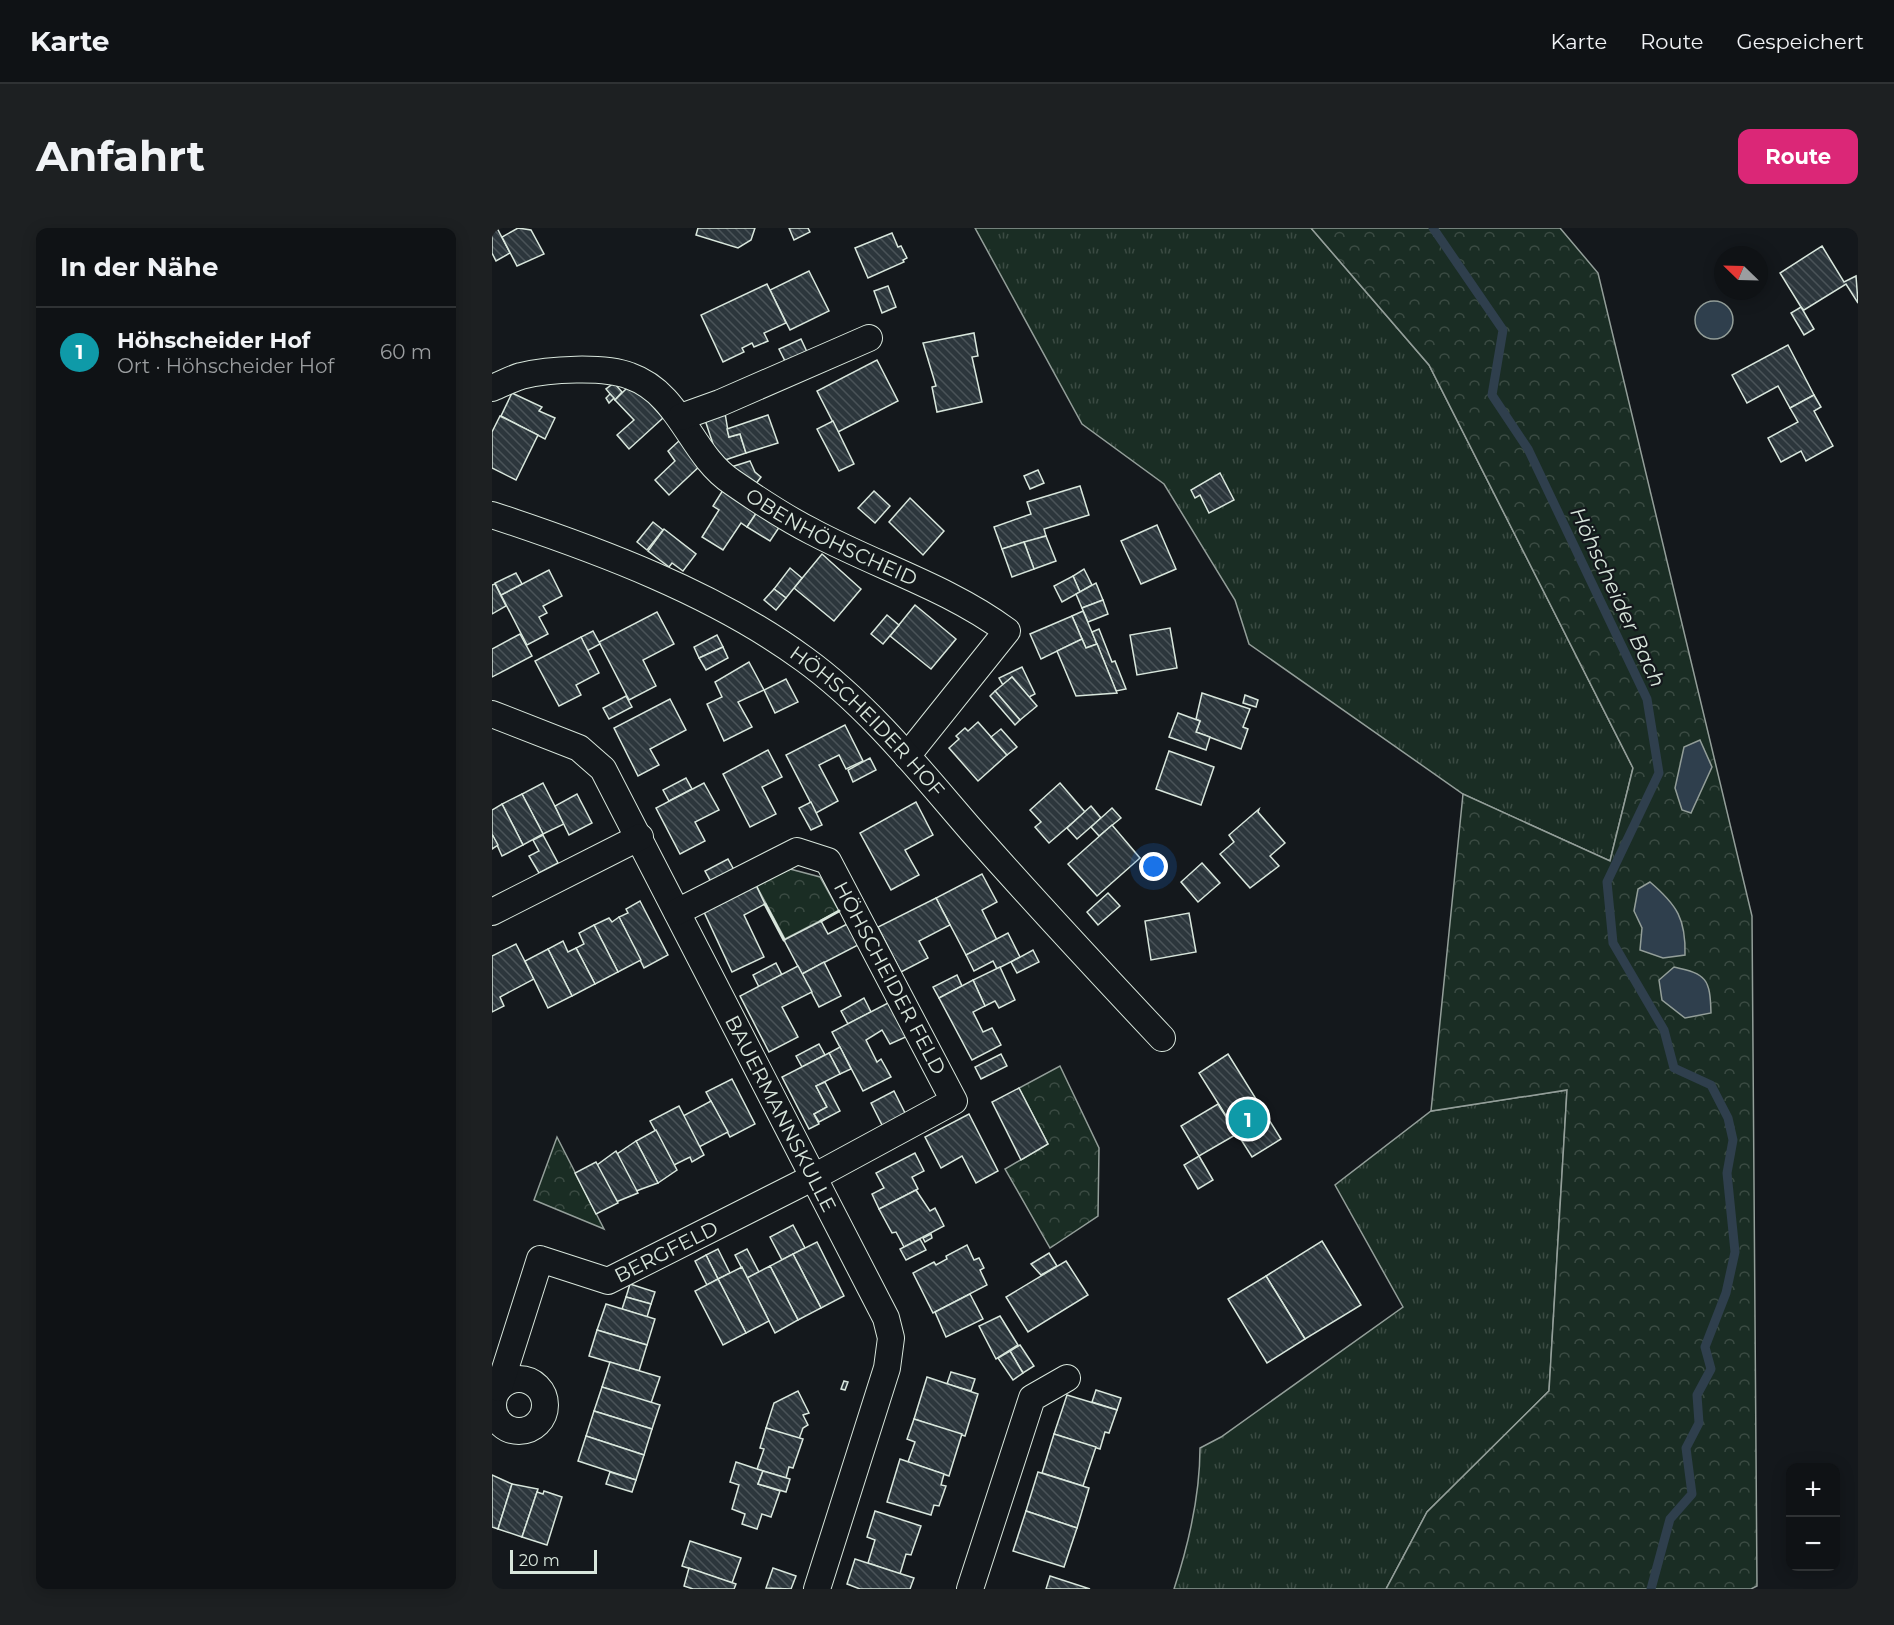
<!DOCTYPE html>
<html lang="de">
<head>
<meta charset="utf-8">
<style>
  :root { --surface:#0f1215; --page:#1d2022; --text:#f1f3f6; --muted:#9b9ea0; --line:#2f3234; --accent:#db2777 }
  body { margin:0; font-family:Montserrat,sans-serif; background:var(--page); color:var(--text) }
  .controls { position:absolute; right:18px; bottom:18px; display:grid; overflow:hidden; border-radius:12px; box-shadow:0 3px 15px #0003 }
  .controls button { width:54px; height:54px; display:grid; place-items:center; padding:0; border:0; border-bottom:2px solid var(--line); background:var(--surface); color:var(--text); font:30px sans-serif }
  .compass { position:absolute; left:1222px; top:18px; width:54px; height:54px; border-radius:50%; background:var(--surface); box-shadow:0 3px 15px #0003; rotate:293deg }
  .scale { position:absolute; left:18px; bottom:15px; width:87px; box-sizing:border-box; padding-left:6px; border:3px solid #d8e6dc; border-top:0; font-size:16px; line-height:21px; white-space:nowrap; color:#d8e6dc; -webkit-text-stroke:4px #14181c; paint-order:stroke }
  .you { position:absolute; left:662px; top:639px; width:21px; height:21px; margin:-15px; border:4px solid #fff; border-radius:50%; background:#1a73e8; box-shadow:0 0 0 9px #1a73e833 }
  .badge { display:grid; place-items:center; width:39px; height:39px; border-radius:50%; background:var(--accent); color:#fff; font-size:20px; font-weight:700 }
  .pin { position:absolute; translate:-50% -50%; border:3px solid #fff; box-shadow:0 2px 6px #0006 }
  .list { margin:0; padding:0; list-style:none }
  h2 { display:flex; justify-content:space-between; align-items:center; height:78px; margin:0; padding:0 24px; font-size:26px }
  h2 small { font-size:20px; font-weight:400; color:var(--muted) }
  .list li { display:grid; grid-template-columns:39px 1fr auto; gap:18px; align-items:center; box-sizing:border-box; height:90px; padding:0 24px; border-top:2px solid var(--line) }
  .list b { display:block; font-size:22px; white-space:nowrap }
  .list p { margin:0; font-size:20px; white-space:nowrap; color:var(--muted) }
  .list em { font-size:20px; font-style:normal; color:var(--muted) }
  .map { position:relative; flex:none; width:1366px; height:1361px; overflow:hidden; border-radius:12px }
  header { display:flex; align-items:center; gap:36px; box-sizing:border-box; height:84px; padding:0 30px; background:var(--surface); border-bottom:2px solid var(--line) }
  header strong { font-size:28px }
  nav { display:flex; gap:33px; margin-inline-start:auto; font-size:21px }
  .intro { display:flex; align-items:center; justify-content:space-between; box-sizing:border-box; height:144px; padding:0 36px }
  h1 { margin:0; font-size:42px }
  .button { padding:15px 27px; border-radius:12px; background:var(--accent); color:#fff; font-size:21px; font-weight:700 }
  main { display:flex; gap:36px; padding:0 36px }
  aside { flex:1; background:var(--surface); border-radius:12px; box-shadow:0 3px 15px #0003 }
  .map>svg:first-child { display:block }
  .grass { fill:url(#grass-tufts); stroke:#939e99; stroke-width:1.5 }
  .forest { fill:url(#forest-crowns); stroke:#939e99; stroke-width:1.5 }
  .water { fill:#2f3f4d; stroke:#939e99; stroke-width:1.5 }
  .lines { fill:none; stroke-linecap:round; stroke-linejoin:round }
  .stream { stroke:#2f3f4d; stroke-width:9 }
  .building { fill:url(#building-back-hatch); stroke:#d8e6dc; stroke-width:1.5 }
  .street-casing { stroke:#d8e6dc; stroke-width:28 }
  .street { stroke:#14181c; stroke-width:26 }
  .wall { stroke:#d8e6dc; stroke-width:3 }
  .labels { text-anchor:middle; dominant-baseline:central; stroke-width:4.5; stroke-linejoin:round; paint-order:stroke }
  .street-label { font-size:20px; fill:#d8e6dc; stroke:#14181c }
  .water-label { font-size:21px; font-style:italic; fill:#d8e6dc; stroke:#14181c }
</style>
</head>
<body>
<header>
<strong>Karte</strong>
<nav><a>Karte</a><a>Route</a><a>Gespeichert</a></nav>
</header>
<div class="intro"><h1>Anfahrt</h1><a class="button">Route</a></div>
<main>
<aside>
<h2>In der Nähe<small></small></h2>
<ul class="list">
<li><span class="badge" style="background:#0f9aa8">1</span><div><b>Höhscheider Hof</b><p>Ort · Höhscheider Hof</p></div><em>60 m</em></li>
</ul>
</aside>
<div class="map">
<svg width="1366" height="1361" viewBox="0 0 1366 1361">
  <defs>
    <pattern id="grass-tufts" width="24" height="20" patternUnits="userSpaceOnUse" patternTransform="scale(1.5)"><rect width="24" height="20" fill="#1a2d24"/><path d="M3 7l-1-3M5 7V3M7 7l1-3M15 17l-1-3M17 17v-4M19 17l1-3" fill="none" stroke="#3b4b43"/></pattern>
    <pattern id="forest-crowns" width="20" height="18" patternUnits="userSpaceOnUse" patternTransform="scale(1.5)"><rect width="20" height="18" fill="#1a2d24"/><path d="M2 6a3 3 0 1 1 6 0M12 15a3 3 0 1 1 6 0" fill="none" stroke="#3b4b43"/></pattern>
    <pattern id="building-back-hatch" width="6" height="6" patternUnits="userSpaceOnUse" patternTransform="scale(1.5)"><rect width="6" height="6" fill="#2c363c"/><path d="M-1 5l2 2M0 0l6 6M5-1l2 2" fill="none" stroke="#4a5358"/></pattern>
  </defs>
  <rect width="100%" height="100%" fill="#14181c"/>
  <g class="grass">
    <polygon points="483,0 819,0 937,137 1141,540 1118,633 971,566 757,416 743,372 672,256 590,196"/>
    <path d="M1075,862L1057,1163L935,1284L894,1361H682C697,1315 708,1269 708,1220L729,1209L911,1079L843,957L939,883Z"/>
  </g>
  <g class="forest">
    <polygon points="819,0 1068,0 1106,45 1260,688 1265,1358 1259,1361 894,1361 935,1284 1057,1163 1075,862 939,883 971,566 1118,633 1141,540 937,137"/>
    <polygon points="298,641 328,649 347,683 293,711 264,657"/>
    <polygon points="568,838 607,920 606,988 558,1020 513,941 556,916 527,860"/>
    <polygon points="65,909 112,1001 42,972"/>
  </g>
  <g class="water">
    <circle cx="1222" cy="92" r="19"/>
    <polygon points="1208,512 1220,539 1199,585 1190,582 1183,560 1192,519"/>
    <path d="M1158,654C1185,677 1194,691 1193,727L1171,730L1148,722L1150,700L1142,683L1146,661Z"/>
    <path d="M1182,739C1215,746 1218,751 1219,785L1193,790L1170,772L1167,752Z"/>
  </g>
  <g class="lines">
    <polyline class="stream" points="941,0 1011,102 1000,167 1036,221 1155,471 1167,545 1115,654 1121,715 1172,802 1182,840 1219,857 1236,890 1241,912 1235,945 1243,1024 1234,1065 1213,1119 1219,1141 1205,1167 1207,1195 1194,1220 1200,1266 1178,1291 1159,1361"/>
  </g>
  <g class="building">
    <polygon points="0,0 5,0 18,25 4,33 0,25"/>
    <polygon points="26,0 39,2 52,26 25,38 10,9"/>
    <polygon points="206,0 263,0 259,12 246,20 204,7"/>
    <polygon points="297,0 316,0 318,4 302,12"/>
    <polygon points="400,5 406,19 409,18 415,30 411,32 412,34 376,50 363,20"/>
    <polygon points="1330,18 1352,54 1364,48 1366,75 1354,56 1312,82 1309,79 1288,45"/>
    <polygon points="317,43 337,83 298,102 278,62"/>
    <polygon points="275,56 294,95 272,105 276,113 262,119 260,115 250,120 252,124 231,134 209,87"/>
    <polygon points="396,58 404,79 390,85 382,63"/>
    <polygon points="1309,79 1322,101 1312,107 1299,85"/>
    <polygon points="482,105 486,128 480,129 490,174 445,184 440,159 444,158 431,115"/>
    <polygon points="309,111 315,124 294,135 287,121"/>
    <polygon points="1296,117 1322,167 1298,180 1286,158 1255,175 1240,147"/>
    <polygon points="385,132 406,173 346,204 325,163"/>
    <polygon points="122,155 130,164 123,172 114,161"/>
    <polygon points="140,155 171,190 137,221 125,207 142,192 123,172"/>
    <polygon points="20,165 50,179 47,183 63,190 53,211 9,188"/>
    <polygon points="118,166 122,170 117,175 114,170"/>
    <polygon points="1322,167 1329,179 1322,183 1341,218 1314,233 1309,223 1289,234 1276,210 1306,194 1298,180"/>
    <polygon points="233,185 237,209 248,206 254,225 227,234 213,192"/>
    <polygon points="276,187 286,215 254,225 248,206 237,209 235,201"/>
    <polygon points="8,188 46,207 24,252 0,240 0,204"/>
    <polygon points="341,193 362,236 347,243 325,201"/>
    <polygon points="188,212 210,236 177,267 163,252 183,233 176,223"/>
    <polygon points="258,233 263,244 269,249 263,257 236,240"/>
    <polygon points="546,242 552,255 538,261 532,248"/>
    <polygon points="728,245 742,272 717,285 708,267 703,270 699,262"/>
    <polygon points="588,258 597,287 552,301 554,308 510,321 502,299 539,286 535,274"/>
    <polygon points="231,262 265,284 255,299 249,295 231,322 210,309 227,282 221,278"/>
    <polygon points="382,263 398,278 383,295 366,280"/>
    <polygon points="418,270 452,303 431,327 397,294"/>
    <polygon points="265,284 288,298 278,313 255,299"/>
    <polygon points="161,294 171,302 155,322 145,314"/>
    <polygon points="665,297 684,341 649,356 629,313"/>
    <polygon points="172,301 204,326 191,343 180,335 177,339 156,323"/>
    <polygon points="554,308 564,333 542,341 532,314"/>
    <polygon points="532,314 542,341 520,349 510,321"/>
    <polygon points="330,326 369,361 342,393 302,360"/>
    <polygon points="298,340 310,350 294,370 282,361"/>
    <polygon points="592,341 600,357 588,364 581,348"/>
    <polygon points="57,342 70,368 51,378 55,385 47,389 56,406 35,417 9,367"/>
    <polygon points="24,345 30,356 9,367 3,355"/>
    <polygon points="581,348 588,364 570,374 562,358"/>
    <polygon points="604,355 611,372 590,380 584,366"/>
    <polygon points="3,356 14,378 0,386 0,357"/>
    <polygon points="282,361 294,370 284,382 272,372"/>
    <polygon points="611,372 616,386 596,394 590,380"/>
    <polygon points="423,377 464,411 439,441 398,408"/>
    <polygon points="591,383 605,416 594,420 580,388"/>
    <polygon points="165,384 182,416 151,432 164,458 137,472 107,414"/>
    <polygon points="395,387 407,397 391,416 379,406"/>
    <polygon points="580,388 590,411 549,431 538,406"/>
    <polygon points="678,400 685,440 645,447 638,407"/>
    <polygon points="607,401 620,434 623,433 634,461 624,463 600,404"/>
    <polygon points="101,403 108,416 95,423 89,409"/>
    <polygon points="28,406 40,428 0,449 0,421"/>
    <polygon points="225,407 231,419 207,430 202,419"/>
    <polygon points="89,409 107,445 84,457 89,467 67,478 43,433"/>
    <polygon points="590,411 594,420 605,416 625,465 584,468 565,423"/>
    <polygon points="231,419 236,430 214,442 207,430"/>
    <polygon points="257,434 272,462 246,474 260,499 232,513 215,476 230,469 223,454"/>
    <polygon points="530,439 543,466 537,469 520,449 511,457 507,450"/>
    <polygon points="520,449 545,478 528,492 503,463"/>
    <polygon points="294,451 306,474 283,485 272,462"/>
    <polygon points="503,463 528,492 523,497 498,468"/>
    <polygon points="710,465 758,481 751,499 756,501 749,521 704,504 708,493 704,491"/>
    <polygon points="753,467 766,472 764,479 751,475"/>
    <polygon points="134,468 140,479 117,491 111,480"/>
    <polygon points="178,471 194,502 158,521 167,537 146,548 122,500"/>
    <polygon points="686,485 708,493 704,504 718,509 714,522 677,509"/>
    <polygon points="486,494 515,527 486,553 457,520 467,511 464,508 473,500 476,503"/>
    <polygon points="353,497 371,533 354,541 347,527 327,537 346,573 324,585 294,527"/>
    <polygon points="509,501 525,519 515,527 499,509"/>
    <polygon points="276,522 290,549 270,559 284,586 258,599 231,546"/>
    <polygon points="677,523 722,539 709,577 664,561"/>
    <polygon points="378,530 384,542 361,554 356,542"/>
    <polygon points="194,550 200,561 177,573 171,562"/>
    <polygon points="51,555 72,596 51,606 30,566"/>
    <polygon points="212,555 227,582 203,594 213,613 188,626 164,580"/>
    <polygon points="568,555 593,584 557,615 543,599 549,594 538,582"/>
    <polygon points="30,566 51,606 31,617 10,576"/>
    <polygon points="85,566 100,595 77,607 63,578"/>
    <polygon points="319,574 330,597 319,602 307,580"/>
    <polygon points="424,574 441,607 413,622 427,647 399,662 368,605"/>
    <polygon points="10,576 31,617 10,628 0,606 0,582"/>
    <polygon points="599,578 609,590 585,611 575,600"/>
    <polygon points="620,580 629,590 607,608 599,599"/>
    <polygon points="767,581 766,584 793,615 778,628 787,638 758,660 728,626 742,614 737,607"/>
    <polygon points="620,597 648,630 605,668 576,636"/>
    <polygon points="0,606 6,617 0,621"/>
    <polygon points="51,607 66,635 47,645 37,628 47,623 41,612"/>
    <polygon points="236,631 242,642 219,654 213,643"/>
    <polygon points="710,635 728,655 706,674 689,654"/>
    <polygon points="490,646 505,674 490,682 505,712 474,727 444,670"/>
    <polygon points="264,657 273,676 252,687 272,729 240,744 212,684"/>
    <polygon points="616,665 628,678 606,697 595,684"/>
    <polygon points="444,670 458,697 427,713 436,730 409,744 386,699"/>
    <polygon points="148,673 176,727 152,740 127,689 136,685 134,681"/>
    <polygon points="697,685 704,724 659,732 653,693"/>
    <polygon points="127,689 149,732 126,744 102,697 117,690 120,694"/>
    <polygon points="329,693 336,706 357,695 368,716 310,746 292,712"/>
    <polygon points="102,697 126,744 103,756 84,720 92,716 87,705"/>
    <polygon points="516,705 528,729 505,741 501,733 482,743 474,727"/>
    <polygon points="71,713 76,724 84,720 103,756 80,768 56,721"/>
    <polygon points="24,716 42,751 8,769 12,778 0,784 0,728"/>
    <polygon points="56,721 80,768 56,780 33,733"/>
    <polygon points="541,722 547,734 525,745 519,734"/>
    <polygon points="332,734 349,768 327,779 310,746"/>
    <polygon points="284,735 290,747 267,759 261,747"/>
    <polygon points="306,738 320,764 290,779 306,809 277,824 248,768"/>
    <polygon points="508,739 523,772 507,780 503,773 493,778 481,752"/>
    <polygon points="465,747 470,758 447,770 441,759"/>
    <polygon points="481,752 493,778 481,784 491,804 500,800 509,817 480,832 447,770"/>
    <polygon points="372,770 379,784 356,796 349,783"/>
    <polygon points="398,774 416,808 398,816 390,802 374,812 385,834 389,831 399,849 371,863 340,804"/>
    <polygon points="327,816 333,827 310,839 304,828"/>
    <polygon points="348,819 359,841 348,846 337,825"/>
    <polygon points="337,825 348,846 324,858 335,879 322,886 327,896 317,901 290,849"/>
    <polygon points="509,826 515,838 489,851 483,839"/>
    <polygon points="736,826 789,911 760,929 707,845"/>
    <polygon points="240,851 263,896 238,909 214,864"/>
    <polygon points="333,854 348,883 327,894 322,886 335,879 324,858"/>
    <polygon points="527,860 556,916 529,932 500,874"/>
    <polygon points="402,863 414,887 391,899 379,875"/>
    <polygon points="219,873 236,904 207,919 191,888"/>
    <polygon points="726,876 745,906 707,928 689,898"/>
    <polygon points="187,878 212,927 200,934 198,929 182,937 158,893"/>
    <polygon points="477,886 506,943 484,955 470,928 449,940 433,909"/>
    <polygon points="164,902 185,942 166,955 144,913"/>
    <polygon points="144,913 166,955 144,963 125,926"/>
    <polygon points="124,923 146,965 124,974 105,937"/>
    <polygon points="423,925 432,943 420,949 426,961 387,981 380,966 392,960 384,945"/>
    <polygon points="707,928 721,952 706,961 692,937"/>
    <polygon points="104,934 126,975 104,986 83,945"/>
    <polygon points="424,962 438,983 443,980 452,998 412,1019 404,1004 400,1005 387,981"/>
    <polygon points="301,997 313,1020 290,1032 278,1009"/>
    <polygon points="439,1006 440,1010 433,1014 431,1010"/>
    <polygon points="428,1011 434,1022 414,1032 408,1021"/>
    <polygon points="830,1013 869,1077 813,1111 774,1048"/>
    <polygon points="325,1014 352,1068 329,1080 301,1026"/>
    <polygon points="475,1017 482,1032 487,1030 492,1040 488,1042 495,1057 441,1085 421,1045 442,1034 444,1037 455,1031 454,1028"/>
    <polygon points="226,1021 238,1045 226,1051 214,1027"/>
    <polygon points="255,1021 267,1044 255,1050 243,1027"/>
    <polygon points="557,1025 565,1038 549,1047 539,1036"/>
    <polygon points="301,1026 329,1080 306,1092 278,1038"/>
    <polygon points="214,1027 226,1051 215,1057 203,1033"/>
    <polygon points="574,1033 596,1067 536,1104 514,1069"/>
    <polygon points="278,1038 306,1092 283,1105 255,1050"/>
    <polygon points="250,1039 277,1093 254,1105 226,1051"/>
    <polygon points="774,1048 813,1111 775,1135 736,1071"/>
    <polygon points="226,1051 254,1105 231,1117 203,1063"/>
    <polygon points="138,1056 163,1064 159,1076 134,1069"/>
    <polygon points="478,1066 491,1091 454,1109 443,1084"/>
    <polygon points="134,1069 159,1076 155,1089 130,1081"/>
    <polygon points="114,1076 163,1091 155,1117 105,1102"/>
    <polygon points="508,1088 526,1117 504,1131 487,1098"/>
    <polygon points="105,1102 155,1117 147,1143 97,1128"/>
    <polygon points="528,1117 542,1138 531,1145 518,1123"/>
    <polygon points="518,1123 531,1145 521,1152 506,1130"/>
    <polygon points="118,1134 168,1149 159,1175 110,1159"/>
    <polygon points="459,1144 483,1151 479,1163 455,1156"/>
    <polygon points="435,1149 486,1166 473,1208 422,1191"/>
    <polygon points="352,1153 356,1154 353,1162 349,1161"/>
    <polygon points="110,1159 168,1177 160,1201 102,1183"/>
    <polygon points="604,1162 629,1170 625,1182 600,1174"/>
    <polygon points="306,1163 317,1185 311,1187 316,1197 311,1200 307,1211 274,1200 282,1175"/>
    <polygon points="575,1167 625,1182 617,1205 613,1204 608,1221 562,1206"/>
    <polygon points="102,1183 160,1201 152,1227 94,1208"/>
    <polygon points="422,1191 470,1206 457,1248 416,1234 423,1214 415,1211"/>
    <polygon points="274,1200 311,1211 301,1240 297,1239 294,1250 265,1241 272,1221 268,1220"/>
    <polygon points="562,1206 604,1219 591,1258 550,1245"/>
    <polygon points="94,1208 152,1227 144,1252 86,1233"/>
    <polygon points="408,1231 452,1246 449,1257 454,1258 447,1278 442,1277 439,1287 395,1274"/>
    <polygon points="244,1234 271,1243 266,1256 288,1263 279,1289 270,1286 265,1301 250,1296 253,1286 240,1281 247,1257 238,1254"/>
    <polygon points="271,1243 298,1251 294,1264 266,1256"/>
    <polygon points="118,1244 144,1252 140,1264 114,1256"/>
    <polygon points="546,1244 597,1260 585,1300 534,1283"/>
    <polygon points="0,1247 20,1256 6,1301 0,1299"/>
    <polygon points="20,1256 46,1261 30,1309 6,1301"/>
    <polygon points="52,1263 70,1269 55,1317 30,1309 45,1264 51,1266"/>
    <polygon points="383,1283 429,1298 419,1327 414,1326 408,1346 376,1335 383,1312 375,1309"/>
    <polygon points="534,1283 585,1300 572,1339 521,1323"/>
    <polygon points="198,1313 249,1330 240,1355 190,1338"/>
    <polygon points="363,1331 422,1350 418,1361 368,1361 355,1356"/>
    <polygon points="197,1340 244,1356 242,1361 201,1361 192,1358"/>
    <polygon points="281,1340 304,1348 299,1361 274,1360"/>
    <polygon points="558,1348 598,1361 554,1361"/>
  </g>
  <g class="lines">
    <defs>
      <g id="street">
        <path id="s1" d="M0,160C10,156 19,151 29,148C57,141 112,138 138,148C189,166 198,226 240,254C266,272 293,290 321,304C385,338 457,360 515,403L415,528"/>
        <polyline points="189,189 228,175 377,110"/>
        <path id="s2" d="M0,287C106,322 222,365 312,431C377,478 428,543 480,603C542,673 606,742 670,810"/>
        <path id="s3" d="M0,486L87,520L111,541L394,1090L399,1110L395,1140L325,1361"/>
        <polyline points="0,684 148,609"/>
        <circle cx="27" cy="1177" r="26"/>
        <path id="s4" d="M7,1160L48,1031L116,1053L320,950L462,873L336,633L305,623L185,684"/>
        <polyline points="478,1361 540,1170 575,1150"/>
      </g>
    </defs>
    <use href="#street" class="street-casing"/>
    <use href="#street" class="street"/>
    <g class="wall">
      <polyline points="273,676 292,712"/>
      <polyline points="329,693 347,683"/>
    </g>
  </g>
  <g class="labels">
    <g class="street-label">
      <text stroke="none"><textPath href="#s1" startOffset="405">OBENHÖHSCHEID</textPath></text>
      <text stroke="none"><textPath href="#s2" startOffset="434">HÖHSCHEIDER HOF</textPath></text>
      <text transform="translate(398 750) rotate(62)">HÖHSCHEIDER FELD</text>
      <text stroke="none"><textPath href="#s3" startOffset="513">BAUERMANNSKULLE</textPath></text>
      <text stroke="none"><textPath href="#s4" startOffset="272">BERGFELD</textPath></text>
    </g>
    <g class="water-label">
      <text transform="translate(1126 369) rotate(65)">Höhscheider Bach</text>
    </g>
  </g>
</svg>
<div class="controls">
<button>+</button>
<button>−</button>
</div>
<svg class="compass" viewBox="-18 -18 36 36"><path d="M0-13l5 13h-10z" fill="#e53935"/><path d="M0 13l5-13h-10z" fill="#9b9ea0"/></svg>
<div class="scale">20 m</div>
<div class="you"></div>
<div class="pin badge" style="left:756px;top:891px;background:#0f9aa8">1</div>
</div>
</main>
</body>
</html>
